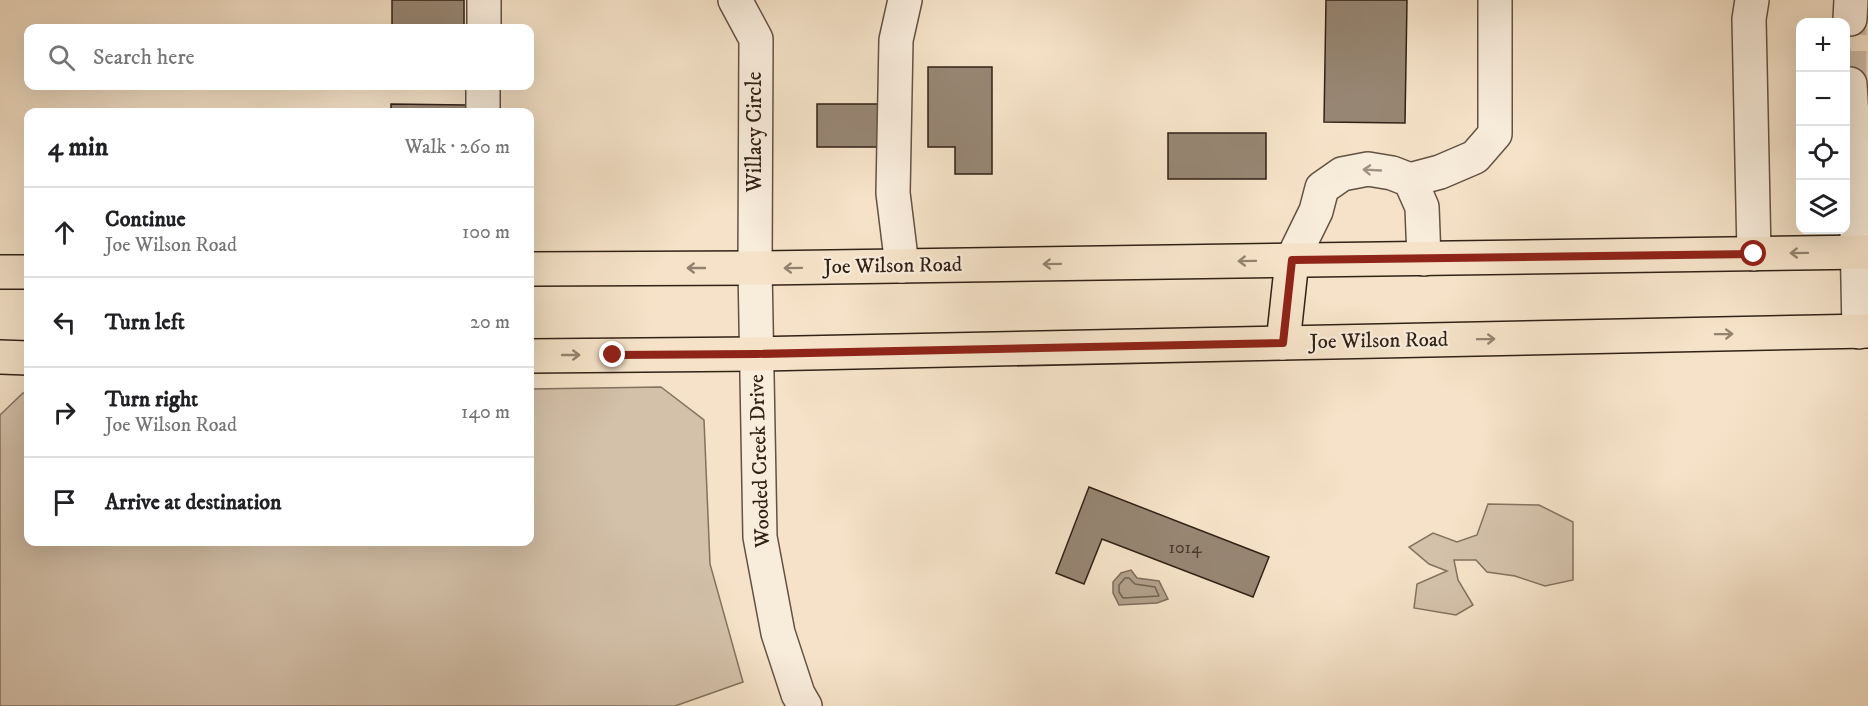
<!DOCTYPE html>
<html lang="en">
<head>
<meta charset="utf-8">
<style>
  :root { --surface:#fff; --page:#f6f6f6; --text:#202124; --muted:#757577; --line:#e0e0e0 }
  body { margin:0; font-family:"IM FELL DW Pica",serif; background:var(--page); color:var(--text) }
  .controls { position:absolute; right:18px; top:18px; display:grid; overflow:hidden; border-radius:12px; box-shadow:0 6px 24px #0002 }
  .controls button { width:54px; height:54px; display:grid; place-items:center; padding:0; border:0; border-bottom:2px solid var(--line); background:var(--surface); color:var(--text); font:30px sans-serif }
  .stop { position:absolute; width:18px; height:18px; margin:-14px; border:4px solid #8f2418; border-radius:50%; background:#fff }
  .stop.end { background:#8f2418; border-color:#fff; box-shadow:0 2px 6px #0008 }
  .list { margin:0; padding:0; list-style:none }
  h2 { display:flex; justify-content:space-between; align-items:center; height:78px; margin:0; padding:0 24px; font-size:26px }
  h2 small { font-size:20px; font-weight:400; color:var(--muted) }
  .list li { display:grid; grid-template-columns:39px 1fr auto; gap:18px; align-items:center; box-sizing:border-box; height:90px; padding:0 24px; border-top:2px solid var(--line) }
  .list b { display:block; font-size:22px; white-space:nowrap }
  .list p { margin:0; font-size:20px; white-space:nowrap; color:var(--muted) }
  .list em { font-size:20px; font-style:normal; color:var(--muted) }
  .icon { flex:none; width:33px; height:33px; fill:none; stroke:currentColor; stroke-width:2; stroke-linecap:round; stroke-linejoin:round }
  .map { position:relative; flex:none; width:1868px; height:706px; overflow:hidden }
  .search { position:absolute; background:var(--surface); box-shadow:0 6px 24px #0002; left:24px; top:24px; width:510px; height:66px; display:flex; align-items:center; gap:15px; box-sizing:border-box; padding:0 21px; border-radius:12px; color:var(--muted); font-size:22px }
  .panel { position:absolute; background:var(--surface); box-shadow:0 6px 24px #0002; left:24px; top:108px; width:510px; height:438px; border-radius:12px }
  .map>svg:first-child { display:block }
  .green { fill:#d4c1aa; stroke:#837260; stroke-width:1.5 }
  .water { fill:#b3a18c; stroke:#7f6e5d; stroke-width:1.5 }
  .lines { fill:none; stroke-linecap:round; stroke-linejoin:round }
  .shore { stroke:#726252; stroke-width:1.5 }
  .building { fill:#978673; stroke:#322217; stroke-width:1.5 }
  .minor-tunnel { stroke:#cebca5; stroke-width:33; stroke-dasharray:33 16; stroke-linecap:butt }
  .minor-casing { stroke:#635243; stroke-width:36 }
  .major-casing { stroke:#322217; stroke-width:36 }
  .minor { stroke:#f8ecdb; stroke-width:33 }
  .major { stroke:#f5e2c8; stroke-width:33 }
  .oneway { stroke:#9f9183 }
  .oneway2 { stroke:#948270 }
  .route { stroke:#8f2418; stroke-width:8 }
  .labels { text-anchor:middle; dominant-baseline:central; stroke-width:4.5; stroke-linejoin:round; paint-order:stroke }
  .number-label { font-size:18px; fill:#4b3b2e }
  .street-label { font-size:21px; fill:#322217; stroke:#f8ecdb }
</style>
</head>
<body>
<div class="map">
<svg width="1868" height="706" viewBox="0 0 1868 706">
  <rect width="100%" height="100%" fill="#f5e2c8"/>
  <filter id="stains"><feTurbulence type="fractalNoise" baseFrequency=".00333" numOctaves="4"/><feColorMatrix values="0 0 0 0 .2 0 0 0 0 .09 0 0 0 0 .02 0 0 0 .5 -.17"/></filter>
  <radialGradient id="worn" r=".72"><stop offset=".6" stop-color="#630" stop-opacity="0"/><stop offset="1" stop-color="#630" stop-opacity=".3"/></radialGradient>
  <g class="green">
    <polygon points="661,387 704,420 710,564 743,682 675,706 0,706 0,415 23,393 28,393 28,542 530,542 530,389"/>
    <polygon points="1488,504 1539,505 1573,522 1573,580 1545,586 1515,576 1487,572 1476,560 1454,560 1458,580 1473,605 1456,615 1414,608 1417,584 1447,571 1429,564 1409,547 1433,533 1457,542 1477,535"/>
  </g>
  <polygon class="water" points="1131,570 1137,578 1159,581 1168,599 1157,603 1119,605 1113,593 1113,582 1121,573"/>
  <g class="lines">
    <polygon class="shore" points="1125,578 1129,578 1135,584 1155,587 1159,596 1123,598 1119,592 1119,585"/>
  </g>
  <g class="building">
    <rect x="392" y="0" width="72" height="28"/>
    <polygon points="1326,0 1407,0 1405,123 1324,122"/>
    <polygon points="928,67 992,67 992,174 955,174 955,147 928,147"/>
    <polygon points="391,104 467,105 467,112 391,112"/>
    <rect x="817" y="104" width="70" height="43"/>
    <rect x="1168" y="133" width="98" height="46"/>
    <polygon points="1089,487 1269,557 1253,597 1102,539 1084,584 1056,573"/>
  </g>
  <g class="lines">
    <polyline class="minor-tunnel" points="1850,84 1850,19"/>
    <defs>
      <g id="minor">
        <polyline points="735,0 756,39 755,268 760,537 778,633 798,694 805,706"/>
        <polyline points="1752,0 1749,19 1754,254"/>
        <polyline points="1850,19 1851,0"/>
        <polyline points="484,28 484,0"/>
        <polyline points="1850,84 1856,182 1859,332"/>
        <polyline points="483,112 483,86"/>
        <polyline points="1410,180 1440,172 1475,157 1495,134 1495,0"/>
        <polyline points="1292,260 1316,211 1322,188 1342,174 1368,169 1392,173 1410,180 1422,207 1424,259"/>
        <polyline points="902,266 893,193 896,40 905,0"/>
      </g>
      <g id="major">
        <polyline points="530,269 755,268 1868,252"/>
        <polyline points="0,272 28,272"/>
        <polyline points="1283,343 1292,260"/>
        <polyline points="530,356 756,354 1868,331"/>
        <polyline points="0,357 28,358"/>
      </g>
    </defs>
    <use href="#minor" class="minor-casing"/>
    <use href="#major" class="major-casing"/>
    <use href="#minor" class="minor"/>
    <use href="#major" class="major"/>
  </g>
  <defs><path id="oneway-shaft" d="M-6 0H5M1.5-3L5.5 0L1.5 3" fill="none" stroke-width="1.6" stroke-linecap="round" stroke-linejoin="round" transform="scale(1.5)"/></defs>
  <use class="oneway" href="#oneway-shaft" transform="translate(1372 170) rotate(-177)"/>
  <g class="oneway2">
    <use href="#oneway-shaft" transform="translate(1799 253) rotate(179)"/>
    <use href="#oneway-shaft" transform="translate(1247 261) rotate(179)"/>
    <use href="#oneway-shaft" transform="translate(1052 264) rotate(179)"/>
    <use href="#oneway-shaft" transform="translate(696 268) rotate(180)"/>
    <use href="#oneway-shaft" transform="translate(793 268) rotate(179)"/>
    <use href="#oneway-shaft" transform="translate(1724 334) rotate(-1)"/>
    <use href="#oneway-shaft" transform="translate(1486 339) rotate(-1)"/>
    <use href="#oneway-shaft" transform="translate(571 355)"/>
  </g>
  <g class="lines">
    <polyline class="route" points="613,355 756,354 1283,343 1292,260 1754,254"/>
  </g>
  <g class="labels">
    <g class="number-label">
      <text x="1185" y="548">1014</text>
    </g>
    <g class="street-label">
      <text transform="translate(755 132) rotate(-90)">Willacy Circle</text>
      <text transform="translate(893 266) rotate(-1)">Joe Wilson Road</text>
      <text transform="translate(1379 341) rotate(-1)">Joe Wilson Road</text>
      <text transform="translate(760 461) rotate(-92)">Wooded Creek Drive</text>
    </g>
  </g>
  <rect width="100%" height="100%" filter="url(#stains)"/>
  <rect width="100%" height="100%" fill="url(#worn)"/>
</svg>
<div class="controls">
<button>+</button>
<button>−</button>
<button><svg class="icon" aria-label="locate" viewBox="0 0 24 24"><circle cx="12" cy="12" r="6"/><path d="M12 2v4M12 18v4M2 12h4M18 12h4"/></svg></button>
<button><svg class="icon" aria-label="layers" viewBox="0 0 24 24"><path d="M12 4l9 5-9 5-9-5zM3 14l9 5 9-5"/></svg></button>
</div>
<div class="stop" style="left:1754px;top:254px"></div>
<div class="stop end" style="left:613px;top:355px"></div>
<div class="search"><svg class="icon" aria-label="search" viewBox="0 0 24 24"><circle cx="10" cy="10" r="6"/><path d="M15 15l6 6"/></svg>Search here</div>
<section class="panel">
<h2>4 min<small>Walk · 260 m</small></h2>
<ul class="list">
<li><svg class="icon" aria-label="ahead" viewBox="0 0 24 24"><path d="M12 20V5M6 11l6-6 6 6"/></svg><div><b>Continue</b><p>Joe Wilson Road</p></div><em>100 m</em></li>
<li><svg class="icon" aria-label="left" viewBox="0 0 24 24"><path d="M17 20v-9H6M10 6l-5 5 5 5"/></svg><div><b>Turn left</b></div><em>20 m</em></li>
<li><svg class="icon" aria-label="right" viewBox="0 0 24 24"><path d="M7 20v-9h11M14 6l5 5-5 5"/></svg><div><b>Turn right</b><p>Joe Wilson Road</p></div><em>140 m</em></li>
<li><svg class="icon" aria-label="arrive" viewBox="0 0 24 24"><path d="M6 21V4h12l-3 4 3 4H6"/></svg><div><b>Arrive at destination</b></div></li>
</ul>
</section>
</div>
</body>
</html>
